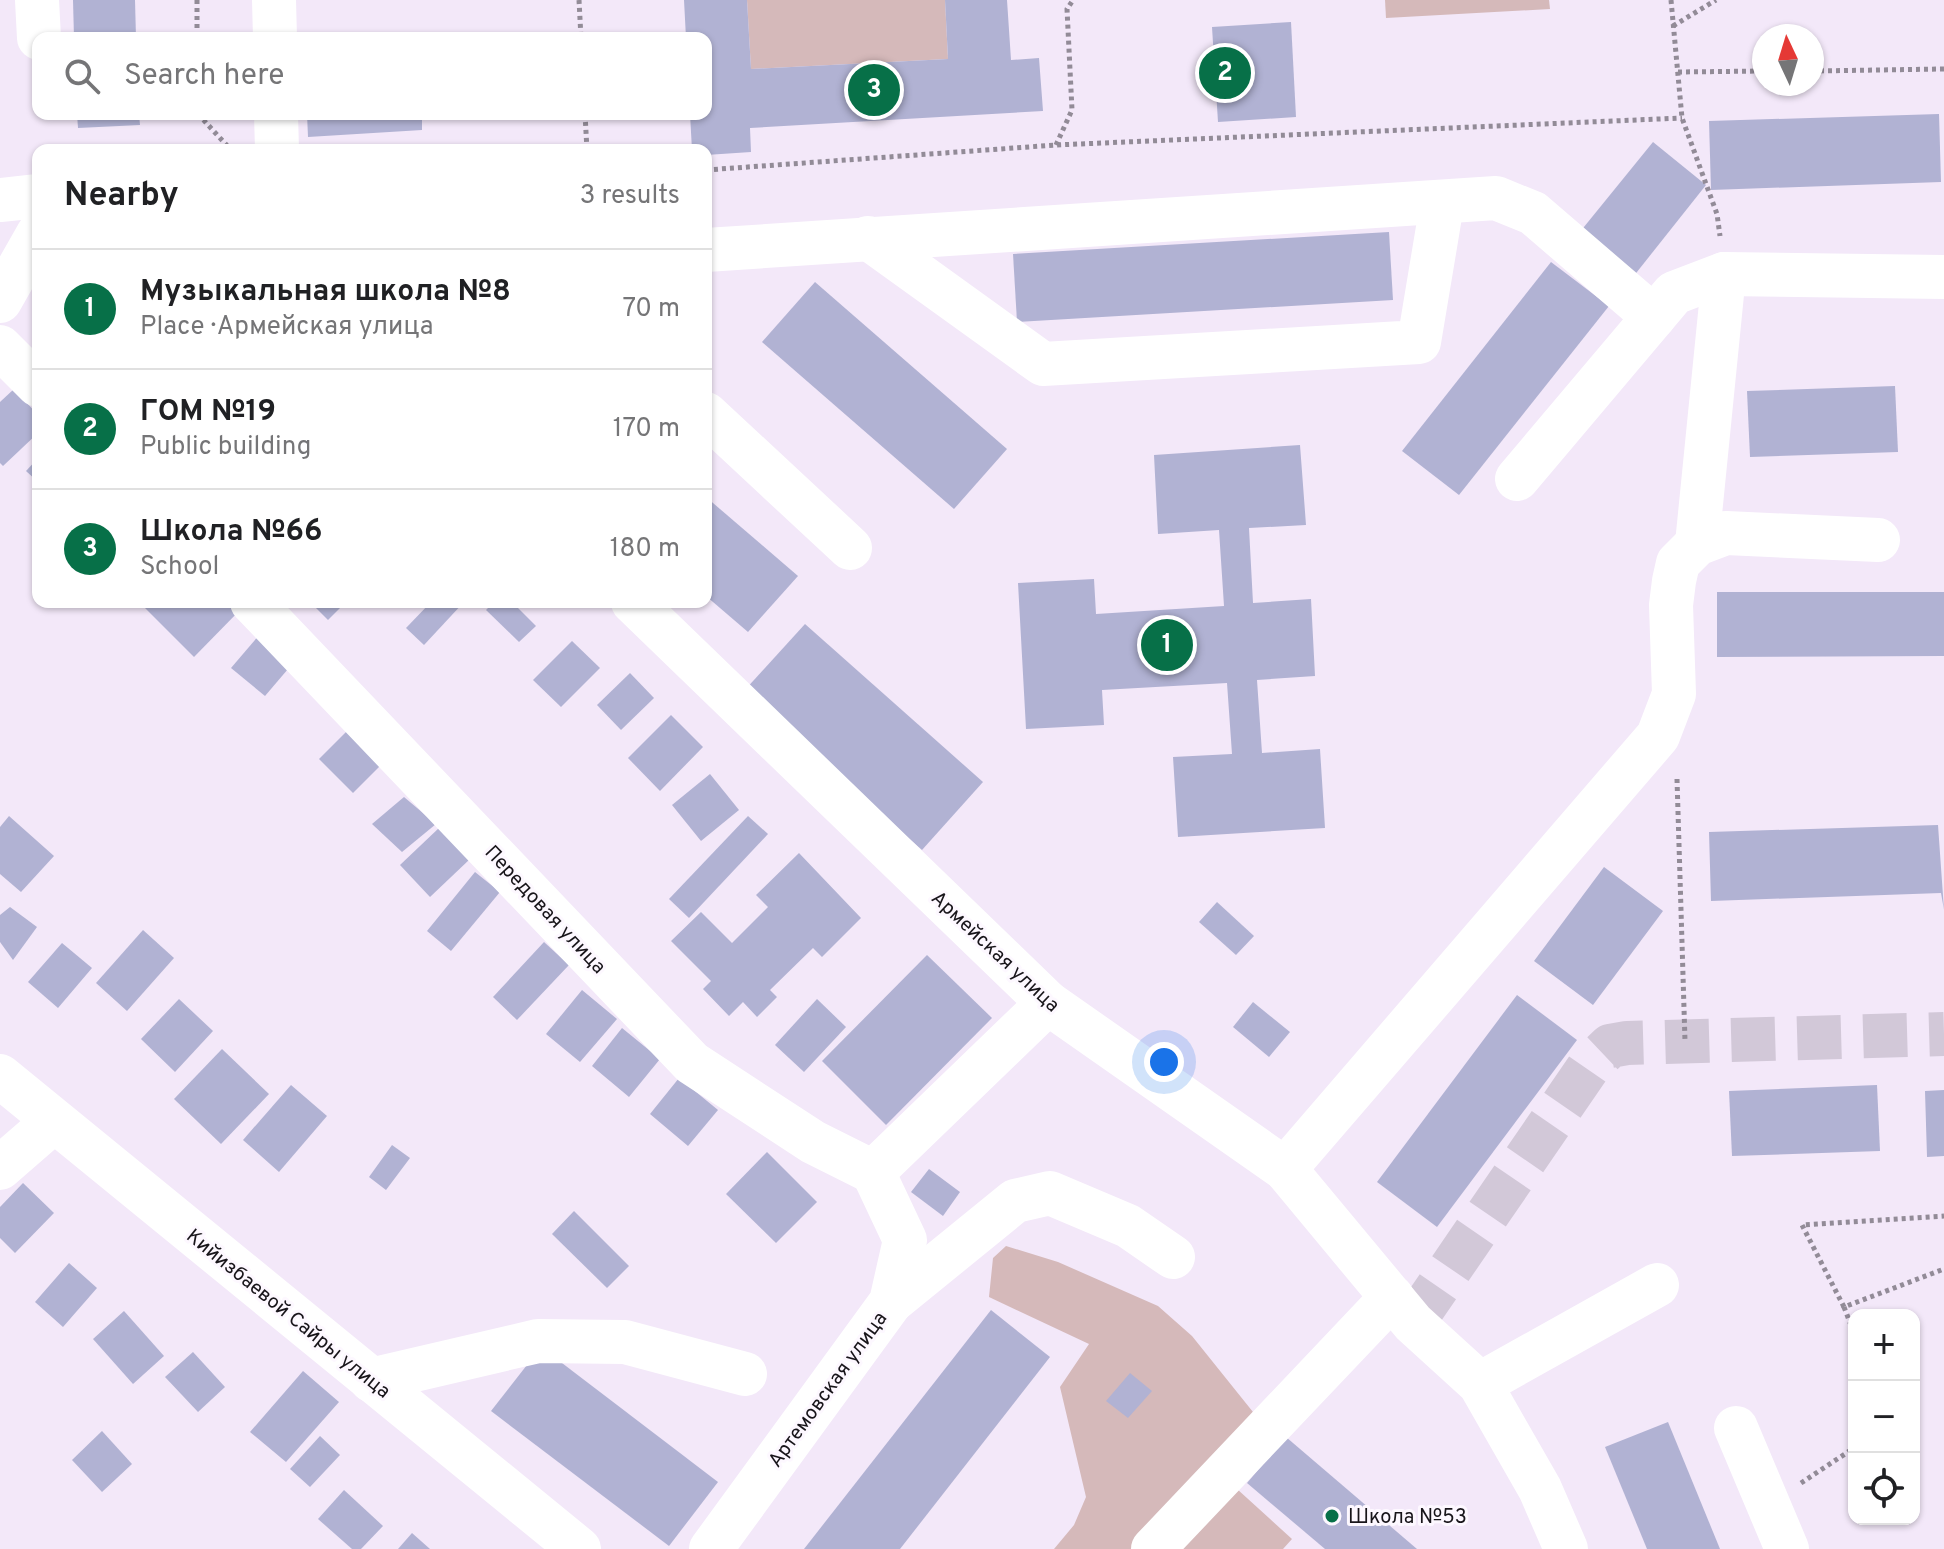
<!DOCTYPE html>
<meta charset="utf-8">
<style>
:root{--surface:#fff;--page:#f6f6f6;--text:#202124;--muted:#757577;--line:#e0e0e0;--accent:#077048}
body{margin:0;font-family:Overpass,sans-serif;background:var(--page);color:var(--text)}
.controls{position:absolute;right:24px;bottom:24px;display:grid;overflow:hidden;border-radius:16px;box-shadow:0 2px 6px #0004}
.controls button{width:72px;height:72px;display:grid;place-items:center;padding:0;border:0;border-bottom:2px solid var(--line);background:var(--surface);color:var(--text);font:40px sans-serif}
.compass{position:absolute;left:1752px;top:24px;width:72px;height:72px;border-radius:50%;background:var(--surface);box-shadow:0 2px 6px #0004;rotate:356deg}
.you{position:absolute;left:1164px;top:1062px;width:28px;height:28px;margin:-20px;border:6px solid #fff;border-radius:50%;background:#1a73e8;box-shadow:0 0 0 12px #1a73e833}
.badge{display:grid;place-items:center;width:52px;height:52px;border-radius:50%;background:var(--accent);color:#fff;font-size:26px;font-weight:700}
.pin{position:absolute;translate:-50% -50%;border:4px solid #fff;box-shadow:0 2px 8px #0006}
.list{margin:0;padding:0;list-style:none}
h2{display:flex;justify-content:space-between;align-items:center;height:104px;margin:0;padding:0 32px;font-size:34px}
h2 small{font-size:26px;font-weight:400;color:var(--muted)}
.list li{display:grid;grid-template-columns:52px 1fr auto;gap:24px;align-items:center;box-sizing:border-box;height:120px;padding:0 32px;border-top:2px solid var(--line)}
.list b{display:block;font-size:30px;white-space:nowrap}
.list p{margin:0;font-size:26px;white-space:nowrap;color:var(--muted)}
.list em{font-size:26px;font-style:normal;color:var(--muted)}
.icon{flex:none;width:44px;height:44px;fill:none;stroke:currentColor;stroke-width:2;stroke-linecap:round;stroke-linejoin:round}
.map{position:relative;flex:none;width:1944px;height:1549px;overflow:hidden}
.search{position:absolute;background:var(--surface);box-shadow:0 2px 6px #0004;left:32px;top:32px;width:680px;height:88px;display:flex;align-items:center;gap:20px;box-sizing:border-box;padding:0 28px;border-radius:16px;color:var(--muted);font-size:30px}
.panel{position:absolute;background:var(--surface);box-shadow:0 2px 6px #0004;left:32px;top:144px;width:680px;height:464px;border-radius:16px}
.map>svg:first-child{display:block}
.green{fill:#d5b9ba}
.building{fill:#b1b2d3}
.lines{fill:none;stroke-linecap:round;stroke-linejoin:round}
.minor-tunnel{stroke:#d2c8d8;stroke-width:44;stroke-dasharray:44 22;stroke-linecap:butt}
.path{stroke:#928b97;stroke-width:5;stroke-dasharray:4 4;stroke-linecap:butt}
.minor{stroke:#fff;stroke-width:44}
.poi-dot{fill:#077048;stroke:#fdf8ff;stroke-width:3}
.labels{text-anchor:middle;stroke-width:6;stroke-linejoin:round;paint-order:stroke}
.street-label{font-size:20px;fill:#18151a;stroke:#fdf8ff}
.poi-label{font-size:20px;fill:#18151a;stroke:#fdf8ff;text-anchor:start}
</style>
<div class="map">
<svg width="1944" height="1549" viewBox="0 0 1944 1549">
<rect width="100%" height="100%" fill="#f3e8f9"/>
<g class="green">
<polygon points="747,0 945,0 948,59 751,69"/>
<polygon points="1385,0 1549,0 1550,9 1386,18"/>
<polygon points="1006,1246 1058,1262 1158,1306 1192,1336 1253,1412 1215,1469 1292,1539 1283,1549 1054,1549 1074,1525 1086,1497 1060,1387 1089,1344 989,1297 993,1258"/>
</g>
<g class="building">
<polygon points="73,0 135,0 136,38 74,38"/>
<polygon points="684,0 747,0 751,69 948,59 945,0 1007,0 1011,60 1039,58 1043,111 750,128 751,152 706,155 706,150 692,150 690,114 706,114 706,38 686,38"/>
<polygon points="1291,22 1296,117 1218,122 1212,27"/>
<polygon points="77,114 139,114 140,125 78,128"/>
<polygon points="307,114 422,114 422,130 308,137"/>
<polygon points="1939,114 1941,182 1711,190 1709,121"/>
<polygon points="1653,142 1706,185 1629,282 1575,238"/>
<polygon points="1389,232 1393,300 1017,322 1013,254"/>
<polygon points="1551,262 1609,306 1459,495 1402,451"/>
<polygon points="815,282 1007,449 954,509 762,342"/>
<polygon points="1895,386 1898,452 1750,457 1747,391"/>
<polygon points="14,389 38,415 38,433 3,466 0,463 0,402"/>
<polygon points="1300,445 1306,525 1249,528 1253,603 1311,599 1315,676 1257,680 1262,753 1320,749 1325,828 1178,837 1173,757 1232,754 1227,683 1102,690 1104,725 1026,729 1018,583 1094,579 1096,614 1224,606 1219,530 1158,534 1154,455"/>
<polygon points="38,458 38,482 26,471"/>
<polygon points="706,497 798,576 748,632 706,596"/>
<polygon points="1717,592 1944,592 1944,656 1717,657"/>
<polygon points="151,602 234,602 241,609 194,657 145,608"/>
<polygon points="310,602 346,602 328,620"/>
<polygon points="431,602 464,602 424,645 406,628"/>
<polygon points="494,602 512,602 536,626 519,642 486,610"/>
<polygon points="805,624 983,782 922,850 743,692"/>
<polygon points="260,634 294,662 265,696 231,668"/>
<polygon points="572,641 600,668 561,707 533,680"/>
<polygon points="630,673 654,698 621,730 597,705"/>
<polygon points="671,715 703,747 660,791 628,758"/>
<polygon points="351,727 385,761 353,793 319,759"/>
<polygon points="710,774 739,810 701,841 672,805"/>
<polygon points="404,797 436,824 402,852 372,824"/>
<polygon points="9,816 54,856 21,892 0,874 0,827"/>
<polygon points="748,816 768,834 689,918 669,899"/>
<polygon points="1938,825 1944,910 1941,893 1711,901 1709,832"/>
<polygon points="440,827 470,859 430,897 400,865"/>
<polygon points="799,853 861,918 822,957 813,948 770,990 777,997 757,1017 743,1002 729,1016 703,989 711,981 671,941 701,912 732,943 768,907 756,895"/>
<polygon points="1604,867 1663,911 1593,1005 1534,961"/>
<polygon points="475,872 500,892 451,951 427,931"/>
<polygon points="1217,902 1254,936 1236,955 1199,922"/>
<polygon points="10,907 37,927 13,960 0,942 0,915"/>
<polygon points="143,930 174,958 127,1011 96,983"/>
<polygon points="544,942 569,965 517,1020 493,997"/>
<polygon points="62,943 92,968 58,1008 28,982"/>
<polygon points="927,955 992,1018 886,1125 822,1061"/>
<polygon points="582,990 617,1019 580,1062 546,1034"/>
<polygon points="1517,995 1577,1040 1437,1227 1377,1182"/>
<polygon points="179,999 213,1031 175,1072 141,1039"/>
<polygon points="817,999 846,1027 804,1072 775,1045"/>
<polygon points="1253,1002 1290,1032 1269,1057 1233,1027"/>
<polygon points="622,1028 660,1059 629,1097 592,1066"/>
<polygon points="222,1049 269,1094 221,1144 174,1099"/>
<polygon points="679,1078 718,1110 688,1146 650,1114"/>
<polygon points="291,1085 327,1116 279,1172 243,1140"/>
<polygon points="1877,1085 1880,1151 1732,1156 1729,1091"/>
<polygon points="1944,1090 1944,1156 1927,1157 1925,1091"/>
<polygon points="392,1145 410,1158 386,1190 369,1177"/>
<polygon points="767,1152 817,1202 776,1243 726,1194"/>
<polygon points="929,1169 960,1192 943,1216 911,1192"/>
<polygon points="23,1183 54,1213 15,1253 0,1238 0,1207"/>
<polygon points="574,1211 629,1266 607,1288 552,1234"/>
<polygon points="69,1263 97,1288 63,1327 35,1302"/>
<polygon points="991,1310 1050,1357 900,1549 804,1549"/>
<polygon points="124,1311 164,1356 133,1384 93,1339"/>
<polygon points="541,1347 718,1482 669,1546 491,1411"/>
<polygon points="193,1352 225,1387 198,1412 165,1377"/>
<polygon points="303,1371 339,1402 286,1462 250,1432"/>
<polygon points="1130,1373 1152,1391 1128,1418 1106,1401"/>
<polygon points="1668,1422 1720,1549 1647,1549 1605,1447"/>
<polygon points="102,1431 132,1464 102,1492 72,1460"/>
<polygon points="320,1436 340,1455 310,1487 290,1469"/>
<polygon points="1286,1437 1417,1549 1325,1549 1247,1483"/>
<polygon points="344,1490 383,1526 361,1549 352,1549 318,1519"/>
<polygon points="412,1533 430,1549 398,1549"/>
</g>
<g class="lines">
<polyline class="minor-tunnel" points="1413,1323 1590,1065 1610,1046 1627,1043 1944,1034"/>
<g class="path">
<polyline points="197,0 197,38"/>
<polyline points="579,0 581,38"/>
<polyline points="1671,0 1682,118 1717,214 1720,236"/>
<polyline points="1673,26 1716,0"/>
<polyline points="1812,71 1944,69"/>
<polyline points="1678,72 1764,71"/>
<polyline points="198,114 231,150"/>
<polyline points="585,114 587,150"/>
<polyline points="1056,145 1072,110 1067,9 1073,0"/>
<polyline points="706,170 1056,145 1682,118"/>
<polyline points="1677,779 1685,1041"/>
<polyline points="1844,1307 1802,1225 1944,1216"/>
<polyline points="1854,1333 1844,1307 1944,1269"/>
<polyline points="1801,1483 1854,1448"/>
</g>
<g class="minor">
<polyline points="37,0 39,38"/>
<polyline points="274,0 275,38"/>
<polyline points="276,114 277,150"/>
<polyline points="0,200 38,196"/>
<polyline points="868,238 1043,364 1419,342 1442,204"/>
<polyline points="706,250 1496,198 1533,213 1654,317"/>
<polyline points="0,301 38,234"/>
<polyline points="0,347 38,385"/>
<polyline points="706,414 850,548"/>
<polyline points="1517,479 1674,293 1724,274 1944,277"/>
<polyline points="1697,544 1724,274"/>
<polyline points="252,602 692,1063 813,1142 873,1172"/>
<polyline points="633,602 1048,1003 1285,1169 1413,1323 1480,1384 1540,1489 1566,1549"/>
<polyline points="0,1076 579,1549"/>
<polyline points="0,1168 54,1121"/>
<polyline points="1285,1169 1658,736 1674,694 1671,605 1674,581 1678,563 1697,544 1726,533 1878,540"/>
<polyline points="873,1172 1048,1003"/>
<polyline points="891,1302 1015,1201 1050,1193 1128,1226 1173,1257"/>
<polyline points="371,1380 538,1341 625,1342 745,1374"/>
<polyline points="1480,1384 1657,1285"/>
<polyline points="1736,1428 1787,1549"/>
<polyline points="711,1549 891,1302 905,1240 873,1172"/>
<polyline points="1153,1549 1392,1297"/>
</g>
</g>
<circle class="poi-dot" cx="1332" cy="1516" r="8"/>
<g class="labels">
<g class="street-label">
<text transform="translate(546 909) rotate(47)" y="7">Передовая улица</text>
<text transform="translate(996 951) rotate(43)" y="7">Армейская улица</text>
<text transform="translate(289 1313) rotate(39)" y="7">Кийизбаевой Сайры улица</text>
<text transform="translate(827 1389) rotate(-54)" y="7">Артемовская улица</text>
</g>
<g class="poi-label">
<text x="1348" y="1523">Школа №53</text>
</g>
</g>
</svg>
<div class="controls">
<button>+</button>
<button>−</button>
<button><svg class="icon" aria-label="locate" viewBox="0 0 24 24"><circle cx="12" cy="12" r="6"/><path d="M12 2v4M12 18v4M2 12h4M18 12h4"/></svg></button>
</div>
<svg class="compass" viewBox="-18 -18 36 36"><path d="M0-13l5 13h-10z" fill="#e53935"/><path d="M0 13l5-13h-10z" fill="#757577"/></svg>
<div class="you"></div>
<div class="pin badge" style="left:1167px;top:645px">1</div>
<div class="pin badge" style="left:1225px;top:73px">2</div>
<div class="pin badge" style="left:874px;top:90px">3</div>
<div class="search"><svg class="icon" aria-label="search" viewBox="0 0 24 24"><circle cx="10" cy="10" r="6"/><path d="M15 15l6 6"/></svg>Search here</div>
<section class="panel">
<h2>Nearby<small>3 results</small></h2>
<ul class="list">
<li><span class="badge">1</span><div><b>Музыкальная школа №8</b><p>Place · Армейская улица</p></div><em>70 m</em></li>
<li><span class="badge">2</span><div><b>ГОМ №19</b><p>Public building</p></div><em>170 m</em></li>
<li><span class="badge">3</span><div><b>Школа №66</b><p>School</p></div><em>180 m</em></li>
</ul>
</section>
</div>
